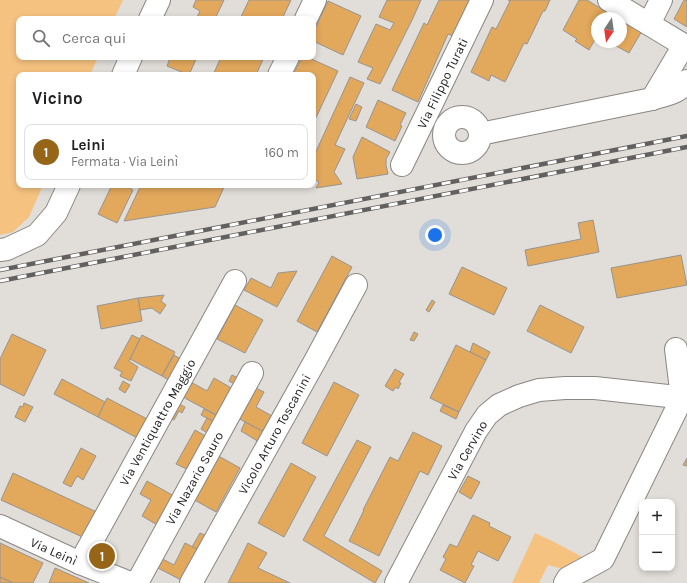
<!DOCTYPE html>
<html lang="it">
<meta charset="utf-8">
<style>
:root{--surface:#fff;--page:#f2f2f2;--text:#222;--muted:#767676;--line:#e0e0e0;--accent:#976517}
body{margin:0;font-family:Karla,sans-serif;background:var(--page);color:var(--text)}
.controls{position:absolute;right:12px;bottom:12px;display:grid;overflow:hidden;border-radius:8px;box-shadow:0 2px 6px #0003}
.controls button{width:36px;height:36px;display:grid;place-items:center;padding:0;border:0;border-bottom:1px solid var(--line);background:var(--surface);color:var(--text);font:20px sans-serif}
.compass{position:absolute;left:591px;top:12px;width:36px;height:36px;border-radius:50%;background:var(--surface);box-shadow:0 2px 6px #0003;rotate:193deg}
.you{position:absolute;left:435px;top:235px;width:14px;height:14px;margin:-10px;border:3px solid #fff;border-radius:50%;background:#1a73e8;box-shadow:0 0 0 6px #1a73e833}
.badge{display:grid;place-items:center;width:26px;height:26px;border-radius:50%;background:var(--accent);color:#fff;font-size:13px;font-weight:700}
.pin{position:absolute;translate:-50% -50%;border:2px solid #fff;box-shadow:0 1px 4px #0006}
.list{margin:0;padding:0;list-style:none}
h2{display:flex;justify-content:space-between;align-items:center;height:52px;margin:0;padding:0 16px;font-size:17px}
h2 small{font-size:13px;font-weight:400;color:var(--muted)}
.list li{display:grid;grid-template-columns:26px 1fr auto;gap:12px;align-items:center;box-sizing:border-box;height:56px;margin:0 8px 8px;padding:0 8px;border:1px solid var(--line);border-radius:8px}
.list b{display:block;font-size:15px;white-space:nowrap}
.list p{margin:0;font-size:13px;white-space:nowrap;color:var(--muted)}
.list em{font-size:13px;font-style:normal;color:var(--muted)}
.icon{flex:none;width:22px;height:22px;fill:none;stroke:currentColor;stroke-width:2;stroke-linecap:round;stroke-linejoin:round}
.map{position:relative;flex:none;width:687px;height:583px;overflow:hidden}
.search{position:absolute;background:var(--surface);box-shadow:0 2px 6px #0003;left:16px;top:16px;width:300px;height:44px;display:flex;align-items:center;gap:10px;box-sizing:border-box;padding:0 14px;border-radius:8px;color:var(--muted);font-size:15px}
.panel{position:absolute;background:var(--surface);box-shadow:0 2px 6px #0003;left:16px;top:72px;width:300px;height:116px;border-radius:8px}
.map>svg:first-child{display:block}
.green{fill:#f6c280}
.building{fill:#e2a85c;stroke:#979490}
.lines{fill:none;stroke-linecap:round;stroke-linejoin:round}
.minor-casing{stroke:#8a8783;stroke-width:24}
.minor{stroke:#fff;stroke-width:22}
.rail-casing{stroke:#63615f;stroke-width:4.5}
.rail{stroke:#fff;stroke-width:3;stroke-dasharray:9;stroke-linecap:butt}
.labels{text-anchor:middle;stroke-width:4;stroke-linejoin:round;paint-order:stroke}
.street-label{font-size:13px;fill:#201f1e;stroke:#fff}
</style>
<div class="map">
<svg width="687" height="583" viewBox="0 0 687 583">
<rect width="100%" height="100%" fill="#e1ded9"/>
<g class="green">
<polygon points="0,0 123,0 114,19 19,19 19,57 98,57 90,75 19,75 19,185 43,185 29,217 13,232 0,235"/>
<polygon points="535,533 554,542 590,561 563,569 548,565 539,583 512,583"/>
</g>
<g class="building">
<polygon points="196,0 224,0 215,19 196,19 200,11 193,7"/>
<polygon points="249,0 291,0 282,19 240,19"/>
<polygon points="387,0 421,0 413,18 380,84 367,79 373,68 358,62 376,24 390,30 394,23 379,17"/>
<polygon points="439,0 476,0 458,38 448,34 418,102 392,90 424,23 427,25"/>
<polygon points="508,0 550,0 545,11 543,11 527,44 524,43 505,82 491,75 489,81 471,72 492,27 496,29 510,1"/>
<polygon points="579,0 587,0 610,14 608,18 597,18 597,36 589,50 575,41 577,39 563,30"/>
<polygon points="684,0 687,0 687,27 674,19"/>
<polygon points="328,1 361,16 343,55 313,41 313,33"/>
<polygon points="621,19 642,31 629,53 609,42 621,42"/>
<polygon points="167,57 197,57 189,75 167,66 170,58"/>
<polygon points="221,57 264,57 256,75 213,75"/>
<polygon points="302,57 307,57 338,71 313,124 313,75 293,75"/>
<polygon points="350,77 364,83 335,145 345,149 334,172 342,184 316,188 319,182 313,179 313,158"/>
<polygon points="378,100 406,113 400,125 402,126 395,141 366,127"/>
<polygon points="356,104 362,107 356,121 349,119"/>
<polygon points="362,137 390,152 386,159 386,165 388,174 357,179 353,157"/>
<polygon points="112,185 124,185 133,190 117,223 98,214"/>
<polygon points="141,185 225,185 215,207 124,221"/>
<polygon points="593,220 599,252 528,266 525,250 581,239 578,223"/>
<polygon points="681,255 687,285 617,298 611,268"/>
<polygon points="332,256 352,267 317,332 297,321"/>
<polygon points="462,267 507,288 494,315 449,294"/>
<polygon points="297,271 277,307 244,290 251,278 271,288 278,273"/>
<polygon points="164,295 161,301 166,305 160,314 152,308 140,310 138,298"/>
<polygon points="138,298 142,321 101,329 97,306"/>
<polygon points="432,300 435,302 429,312 426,310"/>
<polygon points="235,305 263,320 245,353 217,339"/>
<polygon points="540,305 584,327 571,353 527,331"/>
<polygon points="414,332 418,334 414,341 410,340"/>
<polygon points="12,334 46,350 24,396 0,384 0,359"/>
<polygon points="132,335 140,339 129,361 138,367 131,381 120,376 122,372 114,368"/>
<polygon points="142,335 175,352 162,376 130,359"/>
<polygon points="473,343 490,352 486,360 470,352"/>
<polygon points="456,345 486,360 459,412 430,398"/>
<polygon points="174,355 184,361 172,382 162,376"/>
<polygon points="395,369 404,374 399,382 401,383 398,389 396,387 393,391 385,386"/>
<polygon points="232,375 244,381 240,387 229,381"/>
<polygon points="214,378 235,390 220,417 181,396 189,381 207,391"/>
<polygon points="62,379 105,402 98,417 54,394"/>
<polygon points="123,381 130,385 125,393 119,389"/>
<polygon points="334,382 359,395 327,456 302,443"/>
<polygon points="250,385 264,392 256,407 272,416 264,432 234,416"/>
<polygon points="107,398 151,421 141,440 98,417"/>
<polygon points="24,403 33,407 25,422 15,417 20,406 23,407"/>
<polygon points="177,403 185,407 182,413 179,411 174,420 170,418"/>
<polygon points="443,405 459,412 456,419 440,411"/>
<polygon points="204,409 220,417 216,423 201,415"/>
<polygon points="207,418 219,424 212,436 201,429"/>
<polygon points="245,422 264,432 259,442 241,431"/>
<polygon points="195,430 211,439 193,472 176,464"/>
<polygon points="413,432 442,446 428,475 420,471 379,556 349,541 364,510 363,510 390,457 398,461"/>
<polygon points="357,440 371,447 324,536 382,571 375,583 303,540"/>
<polygon points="81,448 96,456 83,480 77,476 71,487 63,483"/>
<polygon points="215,454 240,468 216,512 191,498"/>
<polygon points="687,458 687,466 683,465"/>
<polygon points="291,463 316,477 284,537 258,523"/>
<polygon points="13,473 101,514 89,540 1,500"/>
<polygon points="468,476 480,482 471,499 459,492"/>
<polygon points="147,481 176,497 159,526 142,516 151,500 140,494"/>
<polygon points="473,515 490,523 489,526 511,537 498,561 478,551 471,565 474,566 465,583 440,570 446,559 443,557 450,544 457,547"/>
<polygon points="200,533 207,536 199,550 192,547"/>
<polygon points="0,543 43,563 33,583 13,583 0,577"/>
<polygon points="185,543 199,550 183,581 156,567 159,557 174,565"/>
<polygon points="248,543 267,553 258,568 290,583 228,583"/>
<polygon points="55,568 89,583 49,583"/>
<polygon points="0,577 13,583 0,583"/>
</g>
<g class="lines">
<g class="minor-casing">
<g id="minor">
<polyline points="609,0 687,47"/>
<polyline points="150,19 159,0"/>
<polyline points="306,19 315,0"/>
<polyline points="649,24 661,0"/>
<polyline points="123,75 131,57"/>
<polyline points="279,75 288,57"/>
<polyline points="652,99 684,45"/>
<circle cx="462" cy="135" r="18"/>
<path d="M480,134L652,99C664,95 680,93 687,81"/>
<polyline points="402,165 482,0"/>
<polyline points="0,250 7,249 37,235 56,213 69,185"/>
<polyline points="0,526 80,563 130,583"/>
<polyline points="80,563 235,281"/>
<polyline points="137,583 252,373"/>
<polyline points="191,583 315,361 356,285"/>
<polyline points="396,583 476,431 487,415 499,405 519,396 539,390 565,388 595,388 687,398"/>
<polyline points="565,583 568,578 603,559 682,398 676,349"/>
</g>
</g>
<use href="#minor" class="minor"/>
<g class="rail-casing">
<g id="rail">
<polyline points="0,270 687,136"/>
<polyline points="0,281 687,147"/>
</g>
</g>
<use href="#rail" class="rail"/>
</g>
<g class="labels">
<g class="street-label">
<text transform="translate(442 83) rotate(-64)" y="5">Via Filippo Turati</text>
<text transform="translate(157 422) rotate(-61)" y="5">Via Ventiquattro Maggio</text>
<text transform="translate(274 434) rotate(-61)" y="5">Vicolo Arturo Toscanini</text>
<text transform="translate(467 450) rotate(-60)" y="5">Via Cervino</text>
<text transform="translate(194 478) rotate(-61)" y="5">Via Nazario Sauro</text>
<text transform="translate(54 551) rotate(24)" y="5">Via Leinì</text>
</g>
</g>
</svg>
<div class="controls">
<button>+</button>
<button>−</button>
</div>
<svg class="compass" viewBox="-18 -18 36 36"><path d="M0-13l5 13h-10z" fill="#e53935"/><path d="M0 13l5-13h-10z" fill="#767676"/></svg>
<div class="you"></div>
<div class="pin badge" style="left:102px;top:556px">1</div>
<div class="search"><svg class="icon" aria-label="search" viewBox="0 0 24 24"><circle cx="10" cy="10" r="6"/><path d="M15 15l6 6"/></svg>Cerca qui</div>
<section class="panel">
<h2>Vicino<small></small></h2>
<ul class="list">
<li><span class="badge">1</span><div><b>Leini</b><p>Fermata · Via Leinì</p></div><em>160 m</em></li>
</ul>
</section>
</div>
